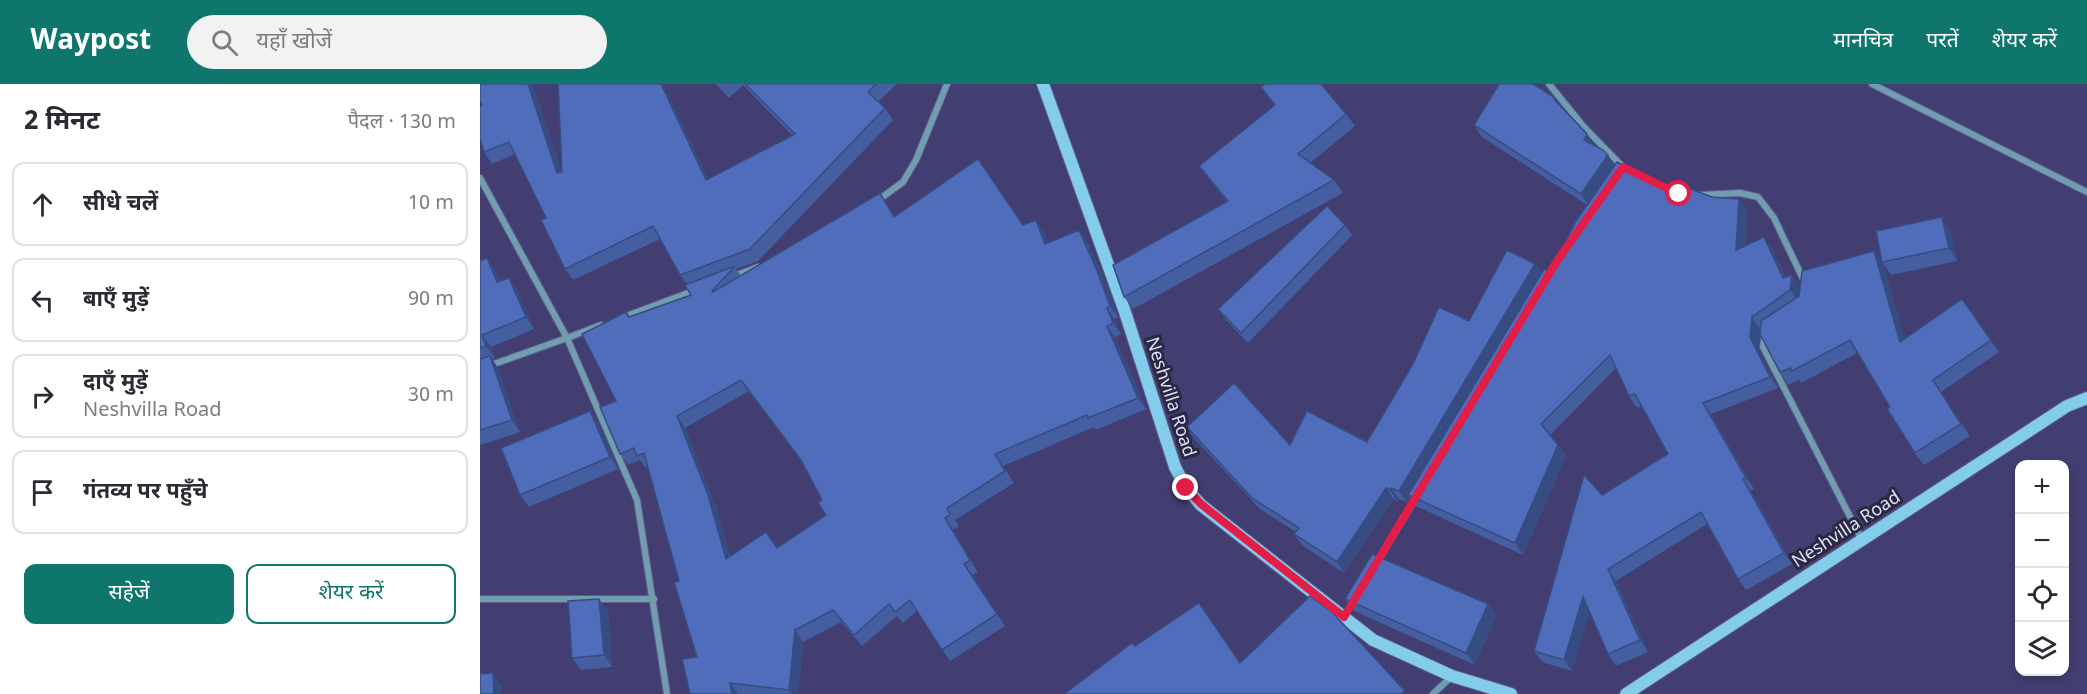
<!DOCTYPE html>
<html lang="hi">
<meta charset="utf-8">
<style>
:root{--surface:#fff;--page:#f2f2f3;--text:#2b2b33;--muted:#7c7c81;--line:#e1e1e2;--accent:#0f766e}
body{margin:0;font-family:Georgia,"Noto Sans Devanagari",serif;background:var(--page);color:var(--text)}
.controls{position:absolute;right:18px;bottom:18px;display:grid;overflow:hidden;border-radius:12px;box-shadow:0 3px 9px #0003}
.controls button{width:54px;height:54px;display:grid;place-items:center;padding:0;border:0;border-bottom:2px solid var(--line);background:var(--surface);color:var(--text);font:30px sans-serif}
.stop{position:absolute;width:18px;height:18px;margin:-14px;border:4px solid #e11d48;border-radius:50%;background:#fff}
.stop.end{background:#e11d48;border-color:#fff;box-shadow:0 2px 6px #0008}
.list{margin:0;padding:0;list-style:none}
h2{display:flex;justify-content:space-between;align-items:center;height:78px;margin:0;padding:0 24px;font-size:26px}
h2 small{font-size:20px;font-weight:400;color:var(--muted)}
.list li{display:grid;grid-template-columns:39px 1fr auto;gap:18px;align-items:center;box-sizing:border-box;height:84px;margin:0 12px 12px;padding:0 12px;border:2px solid var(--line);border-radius:12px}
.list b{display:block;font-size:22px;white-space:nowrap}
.list p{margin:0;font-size:20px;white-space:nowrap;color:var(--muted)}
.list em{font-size:20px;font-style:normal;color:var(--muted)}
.actions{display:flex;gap:12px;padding:18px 24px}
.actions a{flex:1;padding:14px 0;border:2px solid var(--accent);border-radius:12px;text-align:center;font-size:21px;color:var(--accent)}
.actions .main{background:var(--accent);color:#fff}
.icon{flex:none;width:33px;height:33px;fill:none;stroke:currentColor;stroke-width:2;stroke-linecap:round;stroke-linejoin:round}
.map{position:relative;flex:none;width:1607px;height:610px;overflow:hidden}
header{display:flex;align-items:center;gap:36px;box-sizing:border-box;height:84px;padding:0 30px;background:var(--accent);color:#fff}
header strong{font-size:28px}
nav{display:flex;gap:33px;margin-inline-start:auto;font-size:21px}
.search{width:420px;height:54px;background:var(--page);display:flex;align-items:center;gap:15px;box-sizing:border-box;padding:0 21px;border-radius:33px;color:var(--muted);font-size:22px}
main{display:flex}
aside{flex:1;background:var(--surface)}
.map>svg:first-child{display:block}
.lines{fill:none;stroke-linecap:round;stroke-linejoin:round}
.street-casing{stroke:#5f5b8a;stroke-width:8}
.secondary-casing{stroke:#5f5b8a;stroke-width:14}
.street{stroke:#709db0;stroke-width:6}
.secondary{stroke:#83cceb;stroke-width:12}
.wall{fill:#445ea0;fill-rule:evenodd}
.shaded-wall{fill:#374c82}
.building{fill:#4f6dba;stroke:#374c82;stroke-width:1.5;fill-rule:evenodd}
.route{stroke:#e11d48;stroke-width:8}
.labels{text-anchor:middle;stroke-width:6;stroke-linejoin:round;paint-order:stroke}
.street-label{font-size:18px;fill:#dfdffe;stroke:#2b2941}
</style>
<header>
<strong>Waypost</strong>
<div class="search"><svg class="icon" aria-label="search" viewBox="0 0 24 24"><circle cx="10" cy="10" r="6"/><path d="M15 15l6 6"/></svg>यहाँ खोजें</div>
<nav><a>मानचित्र</a><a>परतें</a><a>शेयर करें</a></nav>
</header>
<main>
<aside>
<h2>2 मिनट<small>पैदल · 130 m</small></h2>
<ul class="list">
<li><svg class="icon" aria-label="ahead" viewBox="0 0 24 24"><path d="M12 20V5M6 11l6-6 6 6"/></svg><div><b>सीधे चलें</b></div><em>10 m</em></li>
<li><svg class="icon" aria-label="left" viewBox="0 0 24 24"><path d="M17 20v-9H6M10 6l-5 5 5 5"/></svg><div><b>बाएँ मुड़ें</b></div><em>90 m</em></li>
<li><svg class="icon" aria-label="right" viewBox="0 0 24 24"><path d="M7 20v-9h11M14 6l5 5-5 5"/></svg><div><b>दाएँ मुड़ें</b><p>Neshvilla Road</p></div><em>30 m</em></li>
<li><svg class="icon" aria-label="arrive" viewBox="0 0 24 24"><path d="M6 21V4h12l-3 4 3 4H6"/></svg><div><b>गंतव्य पर पहुँचे</b></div></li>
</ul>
<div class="actions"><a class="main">सहेजें</a><a>शेयर करें</a></div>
</aside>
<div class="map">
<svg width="1607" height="610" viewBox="0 0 1607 610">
<rect width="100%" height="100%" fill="#433e71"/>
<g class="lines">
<g class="street-casing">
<g id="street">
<polyline points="1069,0 1103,42 1143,83"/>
<polyline points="1392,0 1607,108"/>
<polyline points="0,94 87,254 121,241"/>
<polyline points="1220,111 1260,109 1278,113 1294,134 1324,197"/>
<polyline points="397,117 423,98 436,76 467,0"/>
<polyline points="254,192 278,183"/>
<polyline points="141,234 216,206"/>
<polyline points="1285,250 1283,263 1382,456"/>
<polyline points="0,285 87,254 157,416 187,610"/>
<polyline points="897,478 937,412"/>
<polyline points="0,515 174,515"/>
<polyline points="953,610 971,593"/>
</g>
</g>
<g class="secondary-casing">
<g id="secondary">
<polyline points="563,0 645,228 695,383 706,404 721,421 893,556 972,592 1031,610"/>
<polyline points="1146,610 1587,322 1607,314"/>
</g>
</g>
<use href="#street" class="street"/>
<use href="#secondary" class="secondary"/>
</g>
<g class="wall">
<path d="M183,0L228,95L312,51L263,1L249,14L236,0H417L398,18L405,24L413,36L278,177L256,185L261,192L408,121L415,133L543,141L564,148L568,159L599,146L607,158L627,201L638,233L635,235L641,250L635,253L666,325L616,346L614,343L523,382L534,399L475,436L479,442L473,446L498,488L492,491L525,542L470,577L437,527L423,539L417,532L382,562L361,538L323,558L318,610H210L217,573L199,497L168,382L165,383L160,376L148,381L140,370L136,317L150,233L211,211L207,200L200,191L180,155L93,196L85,185L66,134L35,70L12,80L4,68L2,21L81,88ZM269,307L323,379L342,416L346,431L297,464L250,473L236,423L205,344Z"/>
<polygon points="781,3 866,30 875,42 830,79 854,96 863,109 653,225 644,213 747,118 719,82 794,22"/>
<polygon points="1082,24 1116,63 1135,81 1189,103 1267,127 1265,162 1284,153 1292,165 1305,193 1320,202 1394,167 1403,179 1424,255 1482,215 1519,268 1461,308 1490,352 1444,381 1435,369 1410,323 1377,269 1321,299 1319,296 1308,301 1300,288 1281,244 1280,245 1278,265 1298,304 1231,330 1274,405 1271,407 1312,480 1266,506 1258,495 1227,440 1136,497 1168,568 1136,582 1128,570 1109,528 1092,587 1062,578 1054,567 1122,411 1188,370 1162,322 1157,324 1149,312 1136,284 1070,351 1086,372 1043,471 936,422 930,413 927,418 919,415 917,417 914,415 864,489 822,461 814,450 816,448 780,425 714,354 707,343 810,361 887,358 989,237 1055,180 1061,189 1070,188 1107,121 1002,53 994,41"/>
<polygon points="865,141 872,151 768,259 745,235 738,225"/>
<polygon points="1470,145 1477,177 1411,191 1402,178"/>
<polygon points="0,177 16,186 20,197 29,194 37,206 54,245 11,263 15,274 12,275 18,284 40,348 0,361"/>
<polygon points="118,339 138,385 49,423 40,411"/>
<polygon points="865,515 1008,520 1016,532 995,581 874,527"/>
<polygon points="128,527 132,583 101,586 92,574"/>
</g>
<g class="shaded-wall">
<polygon points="48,0 53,0 86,100 77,89"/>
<polygon points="181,0 183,0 235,108 226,96"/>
<polygon points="1107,50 1116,63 1104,56"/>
<polygon points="1128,71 1136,84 1109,122 1101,110"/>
<polygon points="400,109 408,121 422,145 414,133"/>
<polygon points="1259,115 1267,127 1264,178 1256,166"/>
<polygon points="1462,133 1470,145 1477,177 1469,164"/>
<polygon points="556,136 564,148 574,172 565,160"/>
<polygon points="599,146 607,158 627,201 638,233 630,222"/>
<polygon points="1284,153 1292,165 1310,205 1312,191 1320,202 1318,218 1303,194"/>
<polygon points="1394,167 1403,179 1429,270 1420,258"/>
<polygon points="7,174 16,186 26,210 17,198"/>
<polygon points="1055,180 1062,191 928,411 930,413 927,418 919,407"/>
<polygon points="29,194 37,206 54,245 46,233"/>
<polygon points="627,224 635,235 641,250 633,239"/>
<polygon points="1272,233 1280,245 1278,265 1298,304 1290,293 1270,253"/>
<polygon points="627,242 635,253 666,325 658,314"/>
<polygon points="2,251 11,263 15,274 6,262"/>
<polygon points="10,272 18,284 40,348 32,336"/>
<polygon points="1223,319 1231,330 1274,405 1266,394"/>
<polygon points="110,327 118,339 138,385 130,373"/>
<polygon points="197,332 205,344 236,423 254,487 246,475"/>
<polygon points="1078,361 1086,372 1043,471 1035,459"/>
<polygon points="1263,395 1271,407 1312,480 1304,469"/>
<polygon points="906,404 914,415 864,489 857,478"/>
<polygon points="911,404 919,415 917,417 910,406"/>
<polygon points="465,434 473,446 498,488 490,476"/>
<polygon points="1128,485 1136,497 1168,568 1160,556"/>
<polygon points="1103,513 1111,524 1092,587 1084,576"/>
<polygon points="119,515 128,527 132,583 124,571"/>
<polygon points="1008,520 1016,532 995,581 986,569"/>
<polygon points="315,546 323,558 318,610 312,610 309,606"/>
<polygon points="13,589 21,602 22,610 14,610"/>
<polygon points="250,599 258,610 252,610"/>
</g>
<g class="building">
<polygon points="0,0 48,0 77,89 82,88 78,0 181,0 226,96 315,50 265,0 396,0 388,8 405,24 270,165 200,191 173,142 85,185 61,136 66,134 29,58 4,68 0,55 0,22 2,21 0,17"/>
<polygon points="785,0 841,0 866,30 818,70 854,96 644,213 633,181 748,117 719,82 795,21 781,3"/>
<polygon points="1019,0 1053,0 1074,13 1075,16 1107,50 1104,56 1123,66 1128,71 1101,110 994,41"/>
<path d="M498,75L543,141L556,136L565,160L599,146L618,189L630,222L627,224L633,239L627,242L658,314L608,334L607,331L515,370L525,387L467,424L470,431L465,434L490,476L484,480L517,530L462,566L430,516L415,528L409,520L374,551L353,526L315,546L309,606L250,599L252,610H210L202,575L217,573L194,498L199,497L164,369L157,372L154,364L140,370L120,323L136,317L102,250L146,228L149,233L211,211L205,201L255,182L232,207L233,208L400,109L414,133ZM261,296L321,376L342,416L338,419L346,431L297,464L286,448L246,475L228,411L197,332Z"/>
<polygon points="1137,78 1189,103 1208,104 1232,113 1259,115 1256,166 1284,153 1303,194 1312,191 1310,206 1272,233 1270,253 1290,293 1223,319 1266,394 1263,395 1304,469 1258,495 1221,428 1128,485 1160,556 1128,570 1103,513 1084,576 1054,567 1104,391 1122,411 1188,370 1155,310 1149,312 1130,271 1061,340 1078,361 1035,459 928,411 1064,185 1070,188 1096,137"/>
<polygon points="847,122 865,141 761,249 738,225"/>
<polygon points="1462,133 1469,164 1402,178 1396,147"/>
<polygon points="1027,166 1055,180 919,407 911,404 910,406 906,404 857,478 814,450 819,444 772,414 707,343 754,299 810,361 827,327 887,358 933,280 959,223 989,237"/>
<polygon points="1394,167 1420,258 1482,215 1511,256 1453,296 1481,340 1435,369 1407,325 1410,323 1370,256 1312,287 1311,284 1300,288 1280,250 1281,237 1319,212 1322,187"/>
<polygon points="7,174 17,198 29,194 46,233 2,251 6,262 0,264 0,177"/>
<polygon points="10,272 32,336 0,346 0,275"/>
<polygon points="110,327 130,373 40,411 21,364"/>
<polygon points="892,470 1008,520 986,569 865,515"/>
<polygon points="830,512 853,529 925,607 921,610 584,610 652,559 655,562 719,519 760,579"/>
<polygon points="119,515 124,571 92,574 88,517"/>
<polygon points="13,589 14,610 0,610 0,590"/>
</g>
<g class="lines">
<polyline class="route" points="706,404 721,420 864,533 1077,177 1143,83 1199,110"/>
</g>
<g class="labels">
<g class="street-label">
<text transform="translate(691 313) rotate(72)" y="6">Neshvilla Road</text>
<text transform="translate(1366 445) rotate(-33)" y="6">Neshvilla Road</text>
</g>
</g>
</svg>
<div class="controls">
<button>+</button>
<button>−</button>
<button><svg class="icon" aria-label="locate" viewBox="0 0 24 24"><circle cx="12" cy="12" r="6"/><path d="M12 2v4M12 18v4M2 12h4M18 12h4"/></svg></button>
<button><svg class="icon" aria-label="layers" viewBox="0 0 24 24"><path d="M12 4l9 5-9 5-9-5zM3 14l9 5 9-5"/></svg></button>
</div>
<div class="stop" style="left:1199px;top:110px"></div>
<div class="stop end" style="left:706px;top:404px"></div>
</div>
</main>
